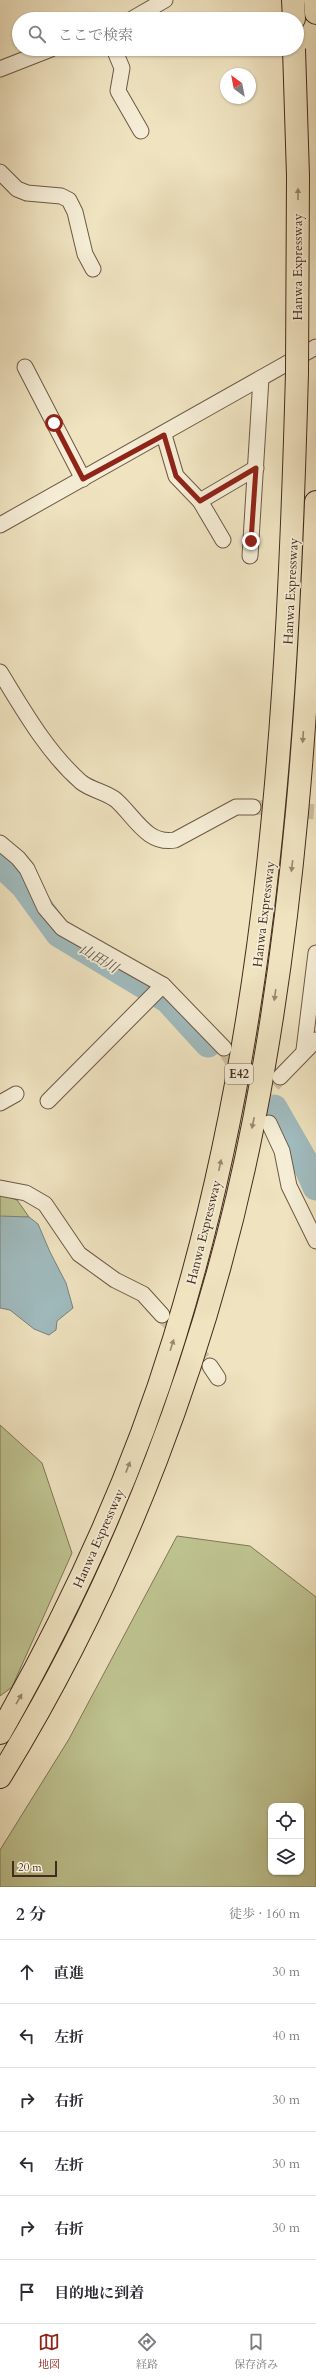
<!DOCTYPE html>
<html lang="ja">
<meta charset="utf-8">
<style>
:root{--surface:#fff;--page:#f7f7f7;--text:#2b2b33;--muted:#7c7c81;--line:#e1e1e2;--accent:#8f2418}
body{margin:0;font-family:Cardo,"Noto Serif JP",serif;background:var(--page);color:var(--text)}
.controls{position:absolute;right:12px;bottom:12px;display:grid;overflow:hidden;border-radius:8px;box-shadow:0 1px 3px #0004}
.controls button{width:36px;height:36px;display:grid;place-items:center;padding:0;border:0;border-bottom:1px solid var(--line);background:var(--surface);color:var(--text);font:20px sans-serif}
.compass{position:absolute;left:220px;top:68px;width:36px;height:36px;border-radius:50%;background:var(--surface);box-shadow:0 1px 3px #0004;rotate:328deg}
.scale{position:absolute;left:12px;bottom:10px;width:45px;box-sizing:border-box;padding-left:4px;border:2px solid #432b1e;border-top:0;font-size:11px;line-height:14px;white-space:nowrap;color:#432b1e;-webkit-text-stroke:3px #f5edd6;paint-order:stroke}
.stop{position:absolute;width:12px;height:12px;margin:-9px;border:3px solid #8f2418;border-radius:50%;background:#fff}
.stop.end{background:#8f2418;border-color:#fff;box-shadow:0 1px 4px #0008}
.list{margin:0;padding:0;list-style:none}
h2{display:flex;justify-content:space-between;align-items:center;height:52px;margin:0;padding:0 16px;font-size:17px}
h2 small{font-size:13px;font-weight:400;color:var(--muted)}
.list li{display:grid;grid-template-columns:26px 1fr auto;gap:12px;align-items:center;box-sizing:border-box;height:64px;padding:0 16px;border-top:1px solid var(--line)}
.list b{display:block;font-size:15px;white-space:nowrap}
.list em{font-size:13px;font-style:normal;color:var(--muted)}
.icon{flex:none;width:22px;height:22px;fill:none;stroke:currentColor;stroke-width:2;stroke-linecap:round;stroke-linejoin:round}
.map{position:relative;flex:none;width:316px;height:1887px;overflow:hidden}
.search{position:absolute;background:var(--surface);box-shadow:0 1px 3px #0004;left:12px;right:12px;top:12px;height:44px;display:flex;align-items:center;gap:10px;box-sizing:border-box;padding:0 14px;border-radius:22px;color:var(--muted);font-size:15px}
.sheet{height:436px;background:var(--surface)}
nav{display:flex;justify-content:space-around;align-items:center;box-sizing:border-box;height:56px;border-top:1px solid var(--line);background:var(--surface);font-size:11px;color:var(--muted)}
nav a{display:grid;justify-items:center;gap:2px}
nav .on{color:var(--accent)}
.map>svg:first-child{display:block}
.green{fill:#bec390;stroke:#807757;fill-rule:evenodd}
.water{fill:#a0bbbe;stroke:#7b817e}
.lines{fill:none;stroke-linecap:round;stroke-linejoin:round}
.river{stroke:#a0bbbe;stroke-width:27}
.minor-tunnel{stroke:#cdbea0;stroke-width:15;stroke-dasharray:15 8;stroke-linecap:butt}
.minor-casing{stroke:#6e5946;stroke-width:17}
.highway-casing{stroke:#432b1e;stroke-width:24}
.minor{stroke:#f5edd6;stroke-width:15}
.highway{stroke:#efe3c0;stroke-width:22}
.highway-bridge-casing{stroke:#432b1e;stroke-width:24;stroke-linecap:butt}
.highway-bridge{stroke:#efe3c0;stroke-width:22}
.oneway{fill:#99876f}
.route{stroke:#8f2418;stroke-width:5}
.labels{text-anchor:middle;stroke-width:3.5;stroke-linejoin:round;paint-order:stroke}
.shield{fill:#f5edd6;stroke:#786555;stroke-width:1}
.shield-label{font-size:12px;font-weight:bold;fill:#432b1e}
.street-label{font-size:13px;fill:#432b1e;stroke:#f5edd6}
.water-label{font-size:14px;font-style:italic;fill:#5a4f46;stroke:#f5edd6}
</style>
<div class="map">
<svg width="316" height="1887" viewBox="0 0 316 1887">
<rect width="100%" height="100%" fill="#efe3c0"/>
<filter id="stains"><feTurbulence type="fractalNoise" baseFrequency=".005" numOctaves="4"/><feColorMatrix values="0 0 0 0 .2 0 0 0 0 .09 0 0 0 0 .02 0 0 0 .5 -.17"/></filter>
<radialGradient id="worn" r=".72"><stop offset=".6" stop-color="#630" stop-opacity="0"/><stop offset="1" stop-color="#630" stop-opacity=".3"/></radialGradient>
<g class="green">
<polygon points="0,1194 17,1200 29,1217 0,1218"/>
<polygon points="0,1425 42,1463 72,1553 12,1687 0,1696"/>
<path d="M177,1536L250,1546L316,1597V1887H0V1850L69,1739ZM271,1806H301V1872H271Z"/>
</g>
<polygon class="water" points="0,1216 29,1217 38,1224 50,1252 66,1283 73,1308 57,1321 56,1330 49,1335 34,1329 10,1310 0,1308"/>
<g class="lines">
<g class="river">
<polyline points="0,863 24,886 59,934 168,1000 208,1044"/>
<polyline points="274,1108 305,1162 316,1187"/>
</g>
<g class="minor-tunnel">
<polyline points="253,807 316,812"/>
<polyline points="224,1048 259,1105"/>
<polyline points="258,1102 280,1077"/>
<polyline points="162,1315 210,1366"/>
</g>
<g class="minor-casing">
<g id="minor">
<polyline points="132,19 165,0"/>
<polyline points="114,49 122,68 118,91 141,131"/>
<polyline points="0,69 51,49"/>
<polyline points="0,172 17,189 27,193 61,196 69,200 75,212 85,254 93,269"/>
<polyline points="25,367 83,479"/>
<polyline points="164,435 176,476 200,501 223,540"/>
<polyline points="200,501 256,468"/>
<polyline points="0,525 316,347"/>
<polyline points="250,556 261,378"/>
<path d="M0,672C24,711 47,752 81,782C91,790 106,792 116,800C135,817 147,845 175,840L236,807H253"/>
<polyline points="0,843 18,858 27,869 45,908 62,928 163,985 224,1048"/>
<polyline points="304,1050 316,953"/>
<polyline points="280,1077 316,1040"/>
<polyline points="48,1101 163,985"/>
<polyline points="0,1103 16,1094"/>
<polyline points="269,1123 282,1151 289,1186 316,1241"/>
<polyline points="0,1188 26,1193 45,1204 79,1254 115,1280 143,1294 162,1315"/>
<polyline points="210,1366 218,1378"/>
</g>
</g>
<g class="highway-casing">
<g id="highway">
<polyline points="293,0 294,19"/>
<polyline points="315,0 316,13"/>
<path d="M0,1733C71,1608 132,1476 174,1339C271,1025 288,699 297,373"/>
<path d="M0,1777C123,1577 209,1350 254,1120C294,916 308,709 316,502"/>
</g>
</g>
<use href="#minor" class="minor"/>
<use href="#highway" class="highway"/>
<g class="highway-bridge-casing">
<polyline id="highway-bridge" points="294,49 298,176 297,373"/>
</g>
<use href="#highway-bridge" class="highway-bridge"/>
</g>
<defs><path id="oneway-solid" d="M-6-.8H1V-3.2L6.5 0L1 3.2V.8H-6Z"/></defs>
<g class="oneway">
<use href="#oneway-solid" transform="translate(298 194) rotate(-90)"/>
<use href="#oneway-solid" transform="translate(303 737) rotate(94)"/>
<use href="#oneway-solid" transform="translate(292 866) rotate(97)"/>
<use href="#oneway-solid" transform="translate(275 995) rotate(98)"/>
<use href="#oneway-solid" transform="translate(253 1123) rotate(102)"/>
<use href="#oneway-solid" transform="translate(220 1165) rotate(-78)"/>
<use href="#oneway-solid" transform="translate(172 1345) rotate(-72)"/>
<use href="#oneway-solid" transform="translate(128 1467) rotate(-69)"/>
<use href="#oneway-solid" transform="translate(19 1699) rotate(-60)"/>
</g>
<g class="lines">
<polyline class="route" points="54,423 83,479 164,435 176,476 200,501 256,468 251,541"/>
</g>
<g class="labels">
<rect class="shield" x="225" y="1064" width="28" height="20" rx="3"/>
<g class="shield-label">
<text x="239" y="1078">E42</text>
</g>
<g class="street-label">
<text transform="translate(297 267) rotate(-90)" y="5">Hanwa Expressway</text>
<text transform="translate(290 591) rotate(-87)" y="5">Hanwa Expressway</text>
<text transform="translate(263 914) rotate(-83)" y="5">Hanwa Expressway</text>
<text transform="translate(203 1232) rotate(-76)" y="5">Hanwa Expressway</text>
<text transform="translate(98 1538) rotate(-66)" y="5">Hanwa Expressway</text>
</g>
<g class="water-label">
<text transform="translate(99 958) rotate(31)" y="5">山田川</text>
</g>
</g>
<rect width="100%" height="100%" filter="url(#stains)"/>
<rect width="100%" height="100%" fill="url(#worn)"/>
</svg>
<div class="controls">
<button><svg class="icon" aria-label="locate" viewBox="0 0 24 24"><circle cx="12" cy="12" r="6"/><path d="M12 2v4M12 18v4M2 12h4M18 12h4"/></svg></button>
<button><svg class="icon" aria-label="layers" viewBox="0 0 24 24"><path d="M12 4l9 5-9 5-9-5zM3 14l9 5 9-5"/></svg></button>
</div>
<svg class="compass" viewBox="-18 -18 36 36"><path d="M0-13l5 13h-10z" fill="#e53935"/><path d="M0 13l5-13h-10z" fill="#7c7c81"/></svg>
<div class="scale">20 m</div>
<div class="stop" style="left:54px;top:423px"></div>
<div class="stop end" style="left:251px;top:541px"></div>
<div class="search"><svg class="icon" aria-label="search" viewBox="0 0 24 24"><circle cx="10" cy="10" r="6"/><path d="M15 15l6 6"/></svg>ここで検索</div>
</div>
<section class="sheet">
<h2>2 分<small>徒歩 · 160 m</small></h2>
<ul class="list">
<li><svg class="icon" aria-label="ahead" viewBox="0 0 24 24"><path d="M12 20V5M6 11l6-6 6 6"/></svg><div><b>直進</b></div><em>30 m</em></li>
<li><svg class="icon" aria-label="left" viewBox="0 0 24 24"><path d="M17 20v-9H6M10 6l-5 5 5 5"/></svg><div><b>左折</b></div><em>40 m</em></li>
<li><svg class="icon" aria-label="right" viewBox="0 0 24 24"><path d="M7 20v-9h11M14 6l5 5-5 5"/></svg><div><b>右折</b></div><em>30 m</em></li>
<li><svg class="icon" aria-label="left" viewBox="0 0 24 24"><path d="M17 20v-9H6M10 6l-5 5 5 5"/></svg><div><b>左折</b></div><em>30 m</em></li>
<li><svg class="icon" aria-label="right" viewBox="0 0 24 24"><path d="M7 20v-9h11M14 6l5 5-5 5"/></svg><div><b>右折</b></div><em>30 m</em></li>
<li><svg class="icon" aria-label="arrive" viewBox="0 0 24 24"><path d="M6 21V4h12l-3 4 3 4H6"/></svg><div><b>目的地に到着</b></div></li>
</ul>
</section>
<nav>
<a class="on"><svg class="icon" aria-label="map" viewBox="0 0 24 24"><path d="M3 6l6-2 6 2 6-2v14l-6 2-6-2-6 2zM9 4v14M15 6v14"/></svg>地図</a>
<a><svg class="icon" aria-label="directions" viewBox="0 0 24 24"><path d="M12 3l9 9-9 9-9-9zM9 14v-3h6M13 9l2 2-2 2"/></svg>経路</a>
<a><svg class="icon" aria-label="saved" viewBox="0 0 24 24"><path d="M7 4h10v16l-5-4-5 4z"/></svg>保存済み</a>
</nav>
